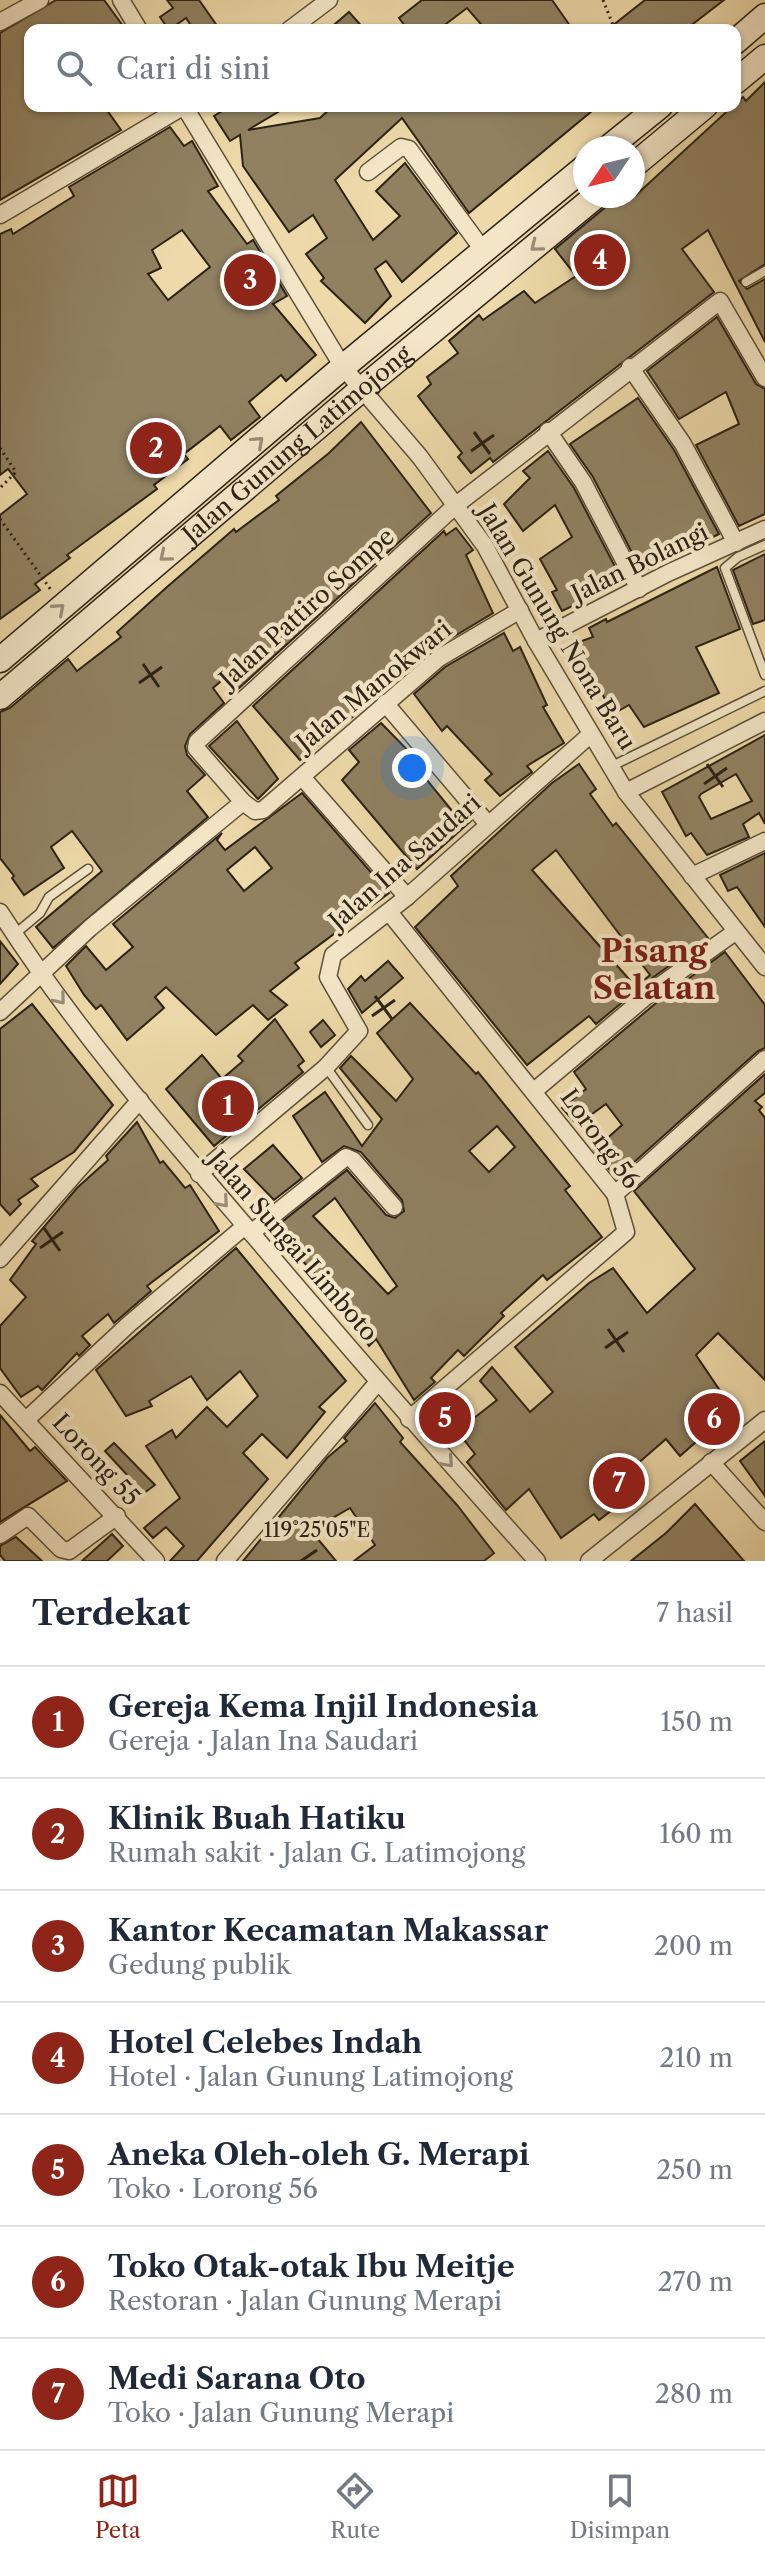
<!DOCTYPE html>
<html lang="id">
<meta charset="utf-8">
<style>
:root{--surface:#fff;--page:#f2f2f3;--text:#1f2937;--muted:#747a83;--line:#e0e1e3;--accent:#8f2418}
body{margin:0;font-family:"Libre Caslon Text",serif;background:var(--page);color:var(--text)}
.compass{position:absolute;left:573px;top:136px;width:72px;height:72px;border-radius:50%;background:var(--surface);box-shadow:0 2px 6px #0004;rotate:235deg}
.you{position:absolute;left:412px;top:768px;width:28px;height:28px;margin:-20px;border:6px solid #fff;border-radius:50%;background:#1a73e8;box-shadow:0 0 0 12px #1a73e833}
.badge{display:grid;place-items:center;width:52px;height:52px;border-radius:50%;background:var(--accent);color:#fff;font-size:26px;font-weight:700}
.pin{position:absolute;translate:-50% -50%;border:4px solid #fff;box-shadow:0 2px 8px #0006}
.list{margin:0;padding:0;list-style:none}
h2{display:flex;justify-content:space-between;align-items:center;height:104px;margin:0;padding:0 32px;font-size:34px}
h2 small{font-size:26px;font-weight:400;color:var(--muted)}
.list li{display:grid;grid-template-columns:52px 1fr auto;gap:24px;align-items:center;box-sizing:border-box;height:112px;padding:0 32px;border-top:2px solid var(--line)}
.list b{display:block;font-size:30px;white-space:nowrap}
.list p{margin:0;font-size:26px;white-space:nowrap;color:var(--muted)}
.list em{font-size:26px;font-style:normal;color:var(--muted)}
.icon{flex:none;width:44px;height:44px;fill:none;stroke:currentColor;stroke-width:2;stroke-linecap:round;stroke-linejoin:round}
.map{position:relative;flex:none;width:765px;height:1561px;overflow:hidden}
.search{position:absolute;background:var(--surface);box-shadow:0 2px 6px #0004;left:24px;right:24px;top:24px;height:88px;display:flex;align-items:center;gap:20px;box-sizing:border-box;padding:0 28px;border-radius:16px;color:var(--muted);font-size:30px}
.sheet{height:888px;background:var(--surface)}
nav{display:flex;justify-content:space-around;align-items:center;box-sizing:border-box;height:112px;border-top:2px solid var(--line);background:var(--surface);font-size:22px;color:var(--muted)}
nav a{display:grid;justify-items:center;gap:4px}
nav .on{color:var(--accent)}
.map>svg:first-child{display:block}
.building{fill:#908161;stroke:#2c2213;stroke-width:2;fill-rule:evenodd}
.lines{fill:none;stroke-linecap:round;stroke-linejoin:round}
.service-casing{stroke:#5c5038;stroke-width:11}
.minor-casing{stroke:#5c5038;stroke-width:19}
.secondary-casing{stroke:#2c2213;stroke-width:27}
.path{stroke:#2c2213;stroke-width:3;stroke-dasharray:2 4;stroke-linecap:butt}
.service{stroke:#f3e6c7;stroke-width:8}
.minor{stroke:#f3e6c7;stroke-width:16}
.secondary{stroke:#f3e6c7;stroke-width:24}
.oneway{stroke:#998e76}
.ticks{fill:none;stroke:#2c2213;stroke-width:3}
.labels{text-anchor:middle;stroke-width:8;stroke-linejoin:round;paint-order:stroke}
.street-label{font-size:24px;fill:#2c2213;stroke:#f3e6c7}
.district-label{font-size:32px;font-weight:bold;fill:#7a1f14;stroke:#f3e6c7}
.ticks-label{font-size:20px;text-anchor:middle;fill:#2c2213;stroke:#f3e6c7;stroke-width:8;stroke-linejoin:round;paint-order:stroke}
</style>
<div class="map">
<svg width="765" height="1561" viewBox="0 0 765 1561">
<rect width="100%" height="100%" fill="#edd9a9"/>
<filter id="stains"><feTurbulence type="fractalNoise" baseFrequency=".0025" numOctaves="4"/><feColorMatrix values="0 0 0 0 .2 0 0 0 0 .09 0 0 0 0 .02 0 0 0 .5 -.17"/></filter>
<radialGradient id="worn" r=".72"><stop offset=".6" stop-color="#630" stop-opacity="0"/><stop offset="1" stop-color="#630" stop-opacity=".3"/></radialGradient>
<g class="building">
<polygon points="56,0 104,0 126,30 30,30 30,106 104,106 121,130 0,200 0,33"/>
<polygon points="167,0 199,0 220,30 194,30 186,18 169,30 160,17 173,8"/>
<polygon points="422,0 552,0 573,30 486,30 467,8 438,30 408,30 399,18"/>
<polygon points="645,0 724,0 685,30 607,30"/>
<polygon points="349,12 365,30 328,30"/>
<polygon points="765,82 765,264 739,281 747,289 765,279 765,342 708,230 682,249 714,292 493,462 490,458 471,473 458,457 462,453 418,396 431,384 427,377 458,353 449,341 479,315 483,320 524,291 535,303 576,276 555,249 619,196 635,196 736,103 743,97 746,101"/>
<polygon points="230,106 288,106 248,130 320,118 333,106 598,106 469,213 402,118 335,180 373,240 400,216 376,191 405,163 457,233 402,282 386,261 375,269 391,296 365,323 321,281 324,278 306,254 327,238 313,215 289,232 243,166 240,135 230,141 214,116"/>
<path d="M170,127L184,146L192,141L218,186L208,191L247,244L253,240L287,296L273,304L316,355L286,381L281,375L249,402L260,417L231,440L220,426L184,454L188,459L154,485L157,489L67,555L70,558L35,584L40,590L0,619V515L27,494L8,469L0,475V234L11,229L13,234L74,196L69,187ZM182,230L210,267L168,300L148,274L161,268L152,250Z"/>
<polygon points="717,317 756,384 765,389 765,514 739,526 696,445 739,424 726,392 679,419 647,371"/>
<polygon points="638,398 674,450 719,534 642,572 593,477 570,444"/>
<polygon points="361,422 431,513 238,689 227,676 213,688 224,703 190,734 185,746 187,755 205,775 187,791 208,817 53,948 36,927 102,871 72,831 51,847 64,868 24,895 12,878 14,876 0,858 0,712 10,708 68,659 77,671 121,637 117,632 167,587 234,529 236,532 279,500 276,496 329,453"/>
<polygon points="548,451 574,488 623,582 562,611 552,592 557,590 540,559 572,537 555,505 523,531 504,504 530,478 523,471"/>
<polygon points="456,528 473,550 466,555 493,613 433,649 401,676 399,673 368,700 366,706 300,760 253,706 444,531 446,535"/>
<polygon points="765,554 765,620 753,624 733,570"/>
<polygon points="717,567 740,629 696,647 719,693 644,727 629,705 613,714 589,670 571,645 593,637 589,628 606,619 607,622"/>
<polygon points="504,633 513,651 520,647 547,705 543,707 564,743 527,766 532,772 500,796 485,780 492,774 447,726 442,731 414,694 445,667"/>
<polygon points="237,721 278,779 258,799 209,746"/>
<polygon points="381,723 427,770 422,774 453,812 459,807 471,821 417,869 342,780 359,762 349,750"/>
<path d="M765,735V824L759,813L743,824L749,837L707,855L691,833L686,836L662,792ZM736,774L752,801L711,819L699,797L701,794Z"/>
<path d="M579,764L596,789L590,794L613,826L616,823L708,938L648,981L596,1024L589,1016L527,1065L415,927L458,886L451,876L552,783ZM556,850L650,975L636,987L532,870Z"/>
<path d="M302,793L389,893L295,963L299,968L270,991L287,1005L268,1020L253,1005L216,1035L166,987L155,997L164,1008L127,1040L101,1005L96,1009L84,995L66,966L86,946L106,970L133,947L113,924L222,833L217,840L225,850ZM255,847L272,868L244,891L227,870Z"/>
<polygon points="765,853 765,927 737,887 728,891 720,875"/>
<polygon points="0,941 18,964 0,984"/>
<polygon points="725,952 765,1005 765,1048 758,1051 622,1173 619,1169 613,1174 594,1150 622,1125 606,1104 577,1125 562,1108 586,1089 574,1072 662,998"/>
<polygon points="388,961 403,978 362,1013 348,989 361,976 365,981"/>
<path d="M410,1003L476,1074L478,1072L570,1186L565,1190L602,1237L547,1280L543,1275L501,1313L504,1316L464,1356L458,1350L431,1378L435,1382L414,1400L376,1339L369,1346L341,1303L337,1307L316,1281L319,1278L288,1246L292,1243L277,1226L347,1170L386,1215L395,1218L404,1211L402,1200L361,1152L344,1146L322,1162L293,1116L325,1092L362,1146L382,1119L340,1068L351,1056L396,1101L413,1079L377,1033ZM497,1126L515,1147L489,1172L469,1151ZM335,1198L397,1286L388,1294L313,1216Z"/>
<polygon points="32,1004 113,1105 74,1152 31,1179 38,1186 18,1200 21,1204 10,1215 0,1204 0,1029"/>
<polygon points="275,1019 304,1061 298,1066 303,1072 214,1146 166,1089 202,1055 222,1079 243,1061 238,1056"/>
<polygon points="323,1020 335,1035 321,1047 310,1032"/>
<polygon points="765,1074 765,1093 755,1101 762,1107 759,1110 765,1118 765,1380 718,1333 696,1355 731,1407 705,1434 680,1456 666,1439 621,1478 634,1493 599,1520 594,1514 561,1538 529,1489 506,1510 467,1462 475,1454 450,1422 438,1433 426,1419 449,1399 469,1422 497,1400 480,1381 492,1367 530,1412 553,1392 515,1347 589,1283 613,1268 647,1313 695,1269 634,1191"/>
<polygon points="137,1122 160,1163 163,1161 185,1188 190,1185 219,1231 147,1286 151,1291 114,1323 108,1314 82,1336 90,1345 79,1356 77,1353 42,1390 38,1386 21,1397 0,1368 0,1326 26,1297 10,1280 36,1244 32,1241 77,1188 108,1160 106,1156"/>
<polygon points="273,1145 302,1178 274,1200 244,1169"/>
<polygon points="236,1248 346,1381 319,1407 325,1412 287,1458 262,1434 243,1453 268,1479 197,1561 170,1561 184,1546 166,1527 153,1538 144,1528 180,1498 146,1446 172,1430 176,1438 207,1407 227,1427 258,1396 240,1371 207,1400 191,1376 149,1401 152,1406 126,1416 96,1370"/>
<polygon points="375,1403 403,1438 400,1442 457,1505 494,1553 484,1561 354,1561 375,1545 350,1508 317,1527 322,1533 317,1538 336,1561 243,1561 327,1458 347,1441 344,1438"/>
<polygon points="0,1415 30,1451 35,1447 67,1481 0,1522"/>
<polygon points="765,1441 765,1496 740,1461"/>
<polygon points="114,1443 155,1485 136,1499 123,1483 130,1478 105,1451"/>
<polygon points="695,1504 744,1561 631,1561 666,1533"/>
<polygon points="112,1534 123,1546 107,1561 82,1561"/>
<polygon points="16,1537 42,1561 5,1561 0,1555 0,1546"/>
</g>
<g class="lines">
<g class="service-casing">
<g id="service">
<polyline points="746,282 765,271"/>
<polyline points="765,545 738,557 725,568 765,675"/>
<polyline points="612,766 765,691"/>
<polyline points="15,934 40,913 49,897 88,869"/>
<polyline points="326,1067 368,1125"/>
</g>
</g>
<g class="minor-casing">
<g id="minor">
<polyline points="121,0 139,30"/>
<polyline points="0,22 40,0"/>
<polyline points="289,30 329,0"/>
<polyline points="184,106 343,367 420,457 485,546 536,641 626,792 765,967"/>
<polyline points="368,172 401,147 409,149 483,250"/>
<polyline points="0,215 184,106"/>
<polyline points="630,367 683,444 736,543"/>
<polyline points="548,431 583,482 639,589"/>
<polyline points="536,641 668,573 765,529"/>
<polyline points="385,703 487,823"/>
<polyline points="302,777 407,897"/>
<polyline points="626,792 765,721"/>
<polyline points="243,802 255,811 263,810 439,658 520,610"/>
<polyline points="692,876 765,841"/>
<path d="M0,912C74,1028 165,1132 254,1236C347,1346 441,1454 537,1561"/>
<polyline points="389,912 615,1194 626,1232 409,1419"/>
<polyline points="0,1012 90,928 243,802 196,748 197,742 456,505 720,301 765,378"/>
<polyline points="534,1091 655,989 735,932"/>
<polyline points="199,1174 326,1067 359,1031 328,977 333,955 407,897 591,734"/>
<polyline points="615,1194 765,1059"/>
<polyline points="251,1233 346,1157 353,1160 394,1207"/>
<polyline points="0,1259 140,1100"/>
<polyline points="0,1393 156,1561"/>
<polyline points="26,1420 129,1324 245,1226"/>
<polyline points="711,1462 765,1522"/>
<polyline points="0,1535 28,1516 61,1549 69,1551 117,1516"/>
<polyline points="225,1561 378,1382"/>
<polyline points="589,1561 765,1420"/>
</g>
</g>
<g class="secondary-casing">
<g id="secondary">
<polyline points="735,42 765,16"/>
<polyline points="735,82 765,57"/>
<polyline points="608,148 660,106"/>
<polyline points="633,166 705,106"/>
<polyline points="0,660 343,367 585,167"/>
<path id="s1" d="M0,697L362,389L596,196"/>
</g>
</g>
<g class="path">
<polyline points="603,0 615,30"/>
<polyline points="0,448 16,472 0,488"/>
<polyline points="0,519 51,590"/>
</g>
<use href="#service" class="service"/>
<use href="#minor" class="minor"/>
<use href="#secondary" class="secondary"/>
</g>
<defs><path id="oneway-chevron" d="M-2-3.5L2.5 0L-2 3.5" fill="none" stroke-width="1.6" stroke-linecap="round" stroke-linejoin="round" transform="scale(2)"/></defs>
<g class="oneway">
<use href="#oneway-chevron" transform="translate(536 246) rotate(141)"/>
<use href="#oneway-chevron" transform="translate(258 442) rotate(-42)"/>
<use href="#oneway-chevron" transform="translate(165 556) rotate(140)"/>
<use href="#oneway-chevron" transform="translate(59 609) rotate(-41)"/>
<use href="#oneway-chevron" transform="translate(60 999) rotate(51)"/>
<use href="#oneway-chevron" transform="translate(223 1202) rotate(49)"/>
<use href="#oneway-chevron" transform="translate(448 1462) rotate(48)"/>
</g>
<path class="ticks" d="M474,432L490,454M471,451L494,435M143,664L159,687M139,683L162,667M707,764L723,787M704,784L727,768M375,996L392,1019M372,1016L395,1000M44,1228L60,1251M40,1248L63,1232M608,1329L624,1352M605,1348L628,1332M301,1561L317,1550"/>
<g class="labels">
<g class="street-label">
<text dy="8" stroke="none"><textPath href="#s1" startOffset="390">Jalan Gunung Latimojong</textPath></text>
<text transform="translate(640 563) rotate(-26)" y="8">Jalan Bolangi</text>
<text transform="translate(307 608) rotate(-42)" y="8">Jalan Pattiro Sompe</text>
<text transform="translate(557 627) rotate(59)" y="8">Jalan Gunung Nona Baru</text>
<text transform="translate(374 686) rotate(-39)" y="8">Jalan Manokwari</text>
<text transform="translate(405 862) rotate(-41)" y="8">Jalan Ina Saudari</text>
<text transform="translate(600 1139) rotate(54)" y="8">Lorong 56</text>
<text transform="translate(293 1246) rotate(49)" y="8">Jalan Sungai Limboto</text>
<text transform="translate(96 1460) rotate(47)" y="8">Lorong 55</text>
</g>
<g class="district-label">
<text x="654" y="962">Pisang<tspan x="654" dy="37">Selatan</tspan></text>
</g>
</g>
<g class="ticks-label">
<text x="317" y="1537">119°25'05"E</text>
</g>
<rect width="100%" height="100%" filter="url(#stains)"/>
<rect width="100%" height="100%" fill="url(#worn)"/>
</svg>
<svg class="compass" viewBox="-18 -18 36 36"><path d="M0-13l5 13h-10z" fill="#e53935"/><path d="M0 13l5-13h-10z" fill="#747a83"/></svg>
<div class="you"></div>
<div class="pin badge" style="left:228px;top:1106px">1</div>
<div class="pin badge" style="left:156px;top:448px">2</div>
<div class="pin badge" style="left:250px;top:280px">3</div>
<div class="pin badge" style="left:600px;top:260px">4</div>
<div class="pin badge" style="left:445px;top:1418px">5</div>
<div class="pin badge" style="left:714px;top:1419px">6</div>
<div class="pin badge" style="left:619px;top:1483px">7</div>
<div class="search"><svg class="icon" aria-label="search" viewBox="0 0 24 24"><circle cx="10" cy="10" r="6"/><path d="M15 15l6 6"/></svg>Cari di sini</div>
</div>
<section class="sheet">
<h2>Terdekat<small>7 hasil</small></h2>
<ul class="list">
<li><span class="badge">1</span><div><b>Gereja Kema Injil Indonesia</b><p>Gereja · Jalan Ina Saudari</p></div><em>150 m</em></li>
<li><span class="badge">2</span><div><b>Klinik Buah Hatiku</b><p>Rumah sakit · Jalan G. Latimojong</p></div><em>160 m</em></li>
<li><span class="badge">3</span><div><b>Kantor Kecamatan Makassar</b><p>Gedung publik</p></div><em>200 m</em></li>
<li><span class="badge">4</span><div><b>Hotel Celebes Indah</b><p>Hotel · Jalan Gunung Latimojong</p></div><em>210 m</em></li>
<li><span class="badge">5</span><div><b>Aneka Oleh-oleh G. Merapi</b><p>Toko · Lorong 56</p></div><em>250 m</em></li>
<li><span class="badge">6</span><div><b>Toko Otak-otak Ibu Meitje</b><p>Restoran · Jalan Gunung Merapi</p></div><em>270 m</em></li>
<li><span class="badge">7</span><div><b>Medi Sarana Oto</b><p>Toko · Jalan Gunung Merapi</p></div><em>280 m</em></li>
</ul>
</section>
<nav>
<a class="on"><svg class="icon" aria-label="map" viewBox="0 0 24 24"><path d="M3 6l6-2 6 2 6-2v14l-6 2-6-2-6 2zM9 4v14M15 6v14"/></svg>Peta</a>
<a><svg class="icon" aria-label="directions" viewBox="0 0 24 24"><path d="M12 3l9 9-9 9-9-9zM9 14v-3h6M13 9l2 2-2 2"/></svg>Rute</a>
<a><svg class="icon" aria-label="saved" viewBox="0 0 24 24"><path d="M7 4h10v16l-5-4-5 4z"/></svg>Disimpan</a>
</nav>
